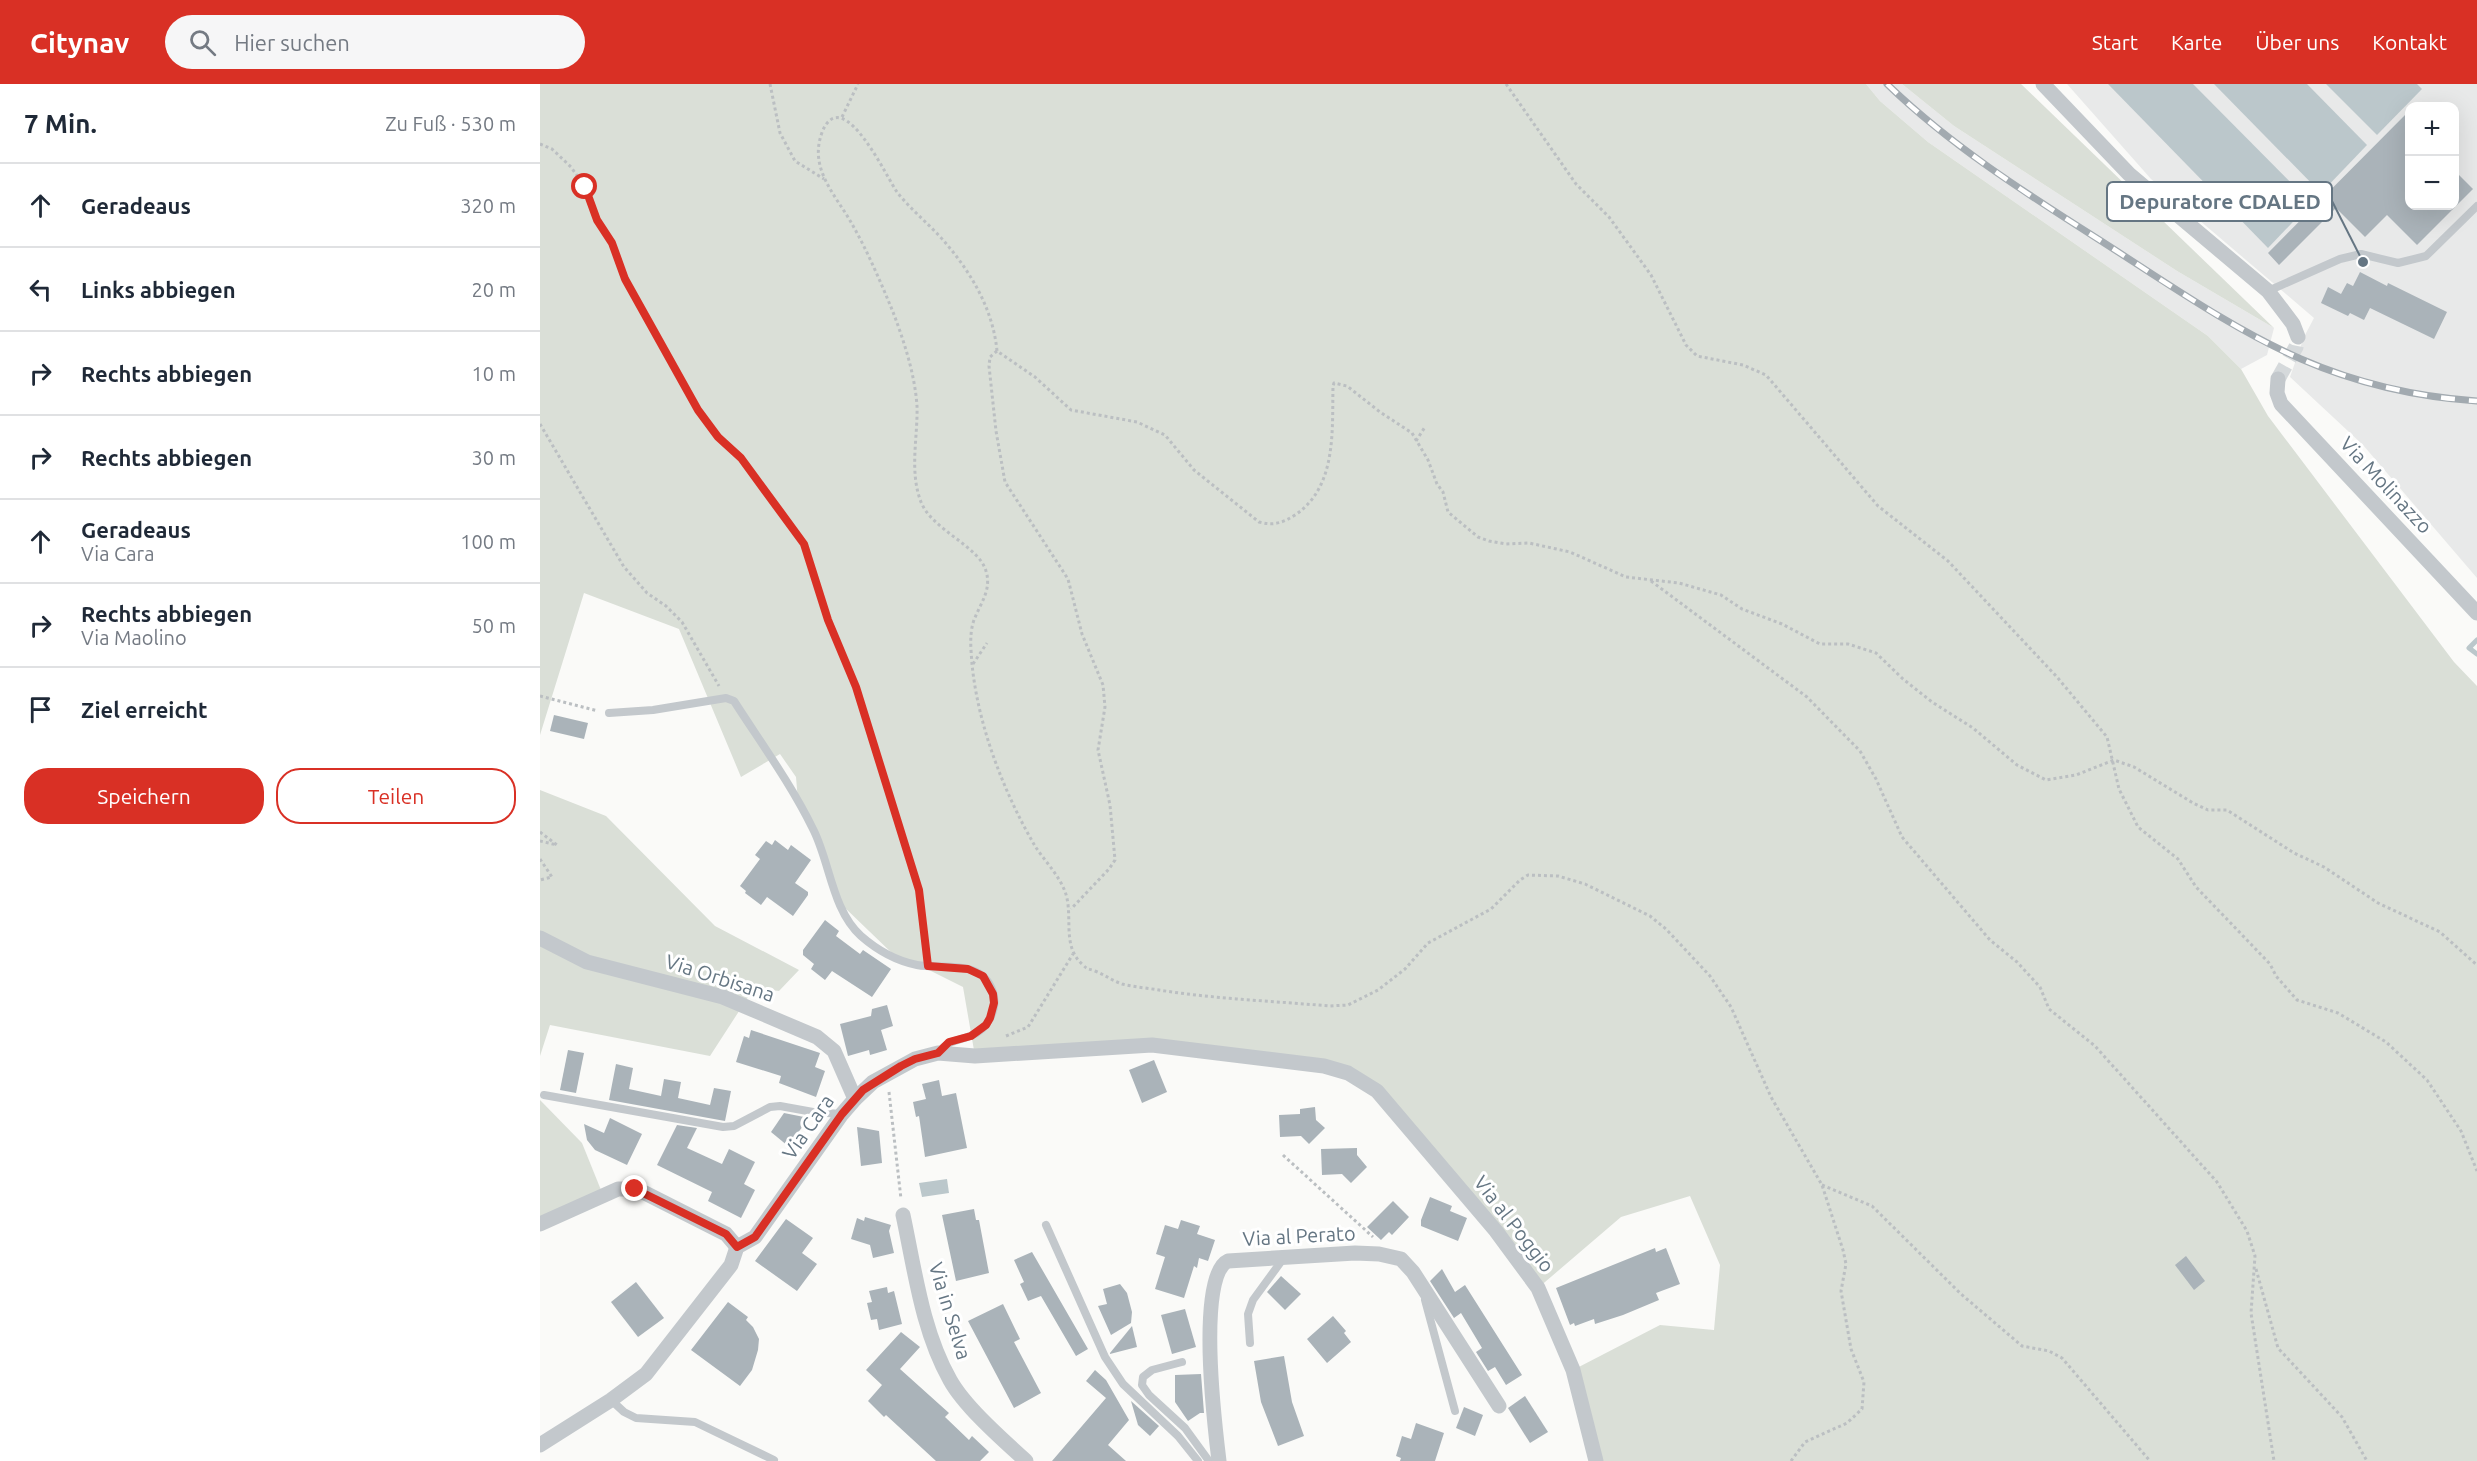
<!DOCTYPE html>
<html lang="de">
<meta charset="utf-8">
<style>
:root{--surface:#fff;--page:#f6f6f7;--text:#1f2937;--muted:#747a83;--line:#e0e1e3;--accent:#d93025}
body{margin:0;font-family:Ubuntu,sans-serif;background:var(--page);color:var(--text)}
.controls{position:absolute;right:18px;top:18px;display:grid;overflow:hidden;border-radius:12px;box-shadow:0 6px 24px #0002}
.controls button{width:54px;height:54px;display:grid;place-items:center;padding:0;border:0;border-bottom:2px solid var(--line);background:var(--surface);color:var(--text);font:30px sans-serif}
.stop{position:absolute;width:18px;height:18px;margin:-14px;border:4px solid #d93025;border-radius:50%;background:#fff}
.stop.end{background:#d93025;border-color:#fff;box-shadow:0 2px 6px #0008}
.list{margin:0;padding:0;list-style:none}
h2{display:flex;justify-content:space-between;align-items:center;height:78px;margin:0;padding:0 24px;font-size:26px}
h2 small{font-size:20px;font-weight:400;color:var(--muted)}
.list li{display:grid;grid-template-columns:39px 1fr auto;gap:18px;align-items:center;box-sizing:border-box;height:84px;padding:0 24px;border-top:2px solid var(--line)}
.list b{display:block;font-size:22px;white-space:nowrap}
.list p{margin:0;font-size:20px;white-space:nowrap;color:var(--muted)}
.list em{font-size:20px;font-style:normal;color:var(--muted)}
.actions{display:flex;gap:12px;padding:18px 24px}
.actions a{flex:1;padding:14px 0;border:2px solid var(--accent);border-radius:24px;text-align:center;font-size:21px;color:var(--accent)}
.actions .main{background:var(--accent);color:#fff}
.icon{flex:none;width:33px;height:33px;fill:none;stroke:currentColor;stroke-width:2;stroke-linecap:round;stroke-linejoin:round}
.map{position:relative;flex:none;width:1937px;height:1377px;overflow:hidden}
header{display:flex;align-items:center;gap:36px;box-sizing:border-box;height:84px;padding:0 30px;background:var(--accent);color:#fff}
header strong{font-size:28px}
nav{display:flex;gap:33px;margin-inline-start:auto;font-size:21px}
.search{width:420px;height:54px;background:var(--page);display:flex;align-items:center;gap:15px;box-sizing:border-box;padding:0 21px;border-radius:33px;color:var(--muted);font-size:22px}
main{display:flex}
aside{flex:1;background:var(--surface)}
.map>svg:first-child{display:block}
.built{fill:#e8e9e9;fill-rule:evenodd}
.green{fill:#dadfd7}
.water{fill:#bbc7cb}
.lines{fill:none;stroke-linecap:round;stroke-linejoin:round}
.stream{stroke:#bbc7cb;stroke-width:5}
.building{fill:#aab3b9}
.minor-tunnel{stroke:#d5d9db;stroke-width:15;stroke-dasharray:15 8;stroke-linecap:butt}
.path{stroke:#bbbfc2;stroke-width:3;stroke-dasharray:3 3;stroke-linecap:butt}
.service{stroke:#c3c8cc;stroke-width:8}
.minor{stroke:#c3c8cc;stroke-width:15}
.rail-casing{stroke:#a2aab0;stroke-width:7}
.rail{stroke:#fff;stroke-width:4.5;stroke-dasharray:14;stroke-linecap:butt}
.route{stroke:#d93025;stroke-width:8}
.labels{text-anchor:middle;stroke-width:6;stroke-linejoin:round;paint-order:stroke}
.street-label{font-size:20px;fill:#657683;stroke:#fff}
.leader{fill:none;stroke:#657683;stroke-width:2}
.callout-dot{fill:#657683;stroke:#fff;stroke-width:2}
.callout{fill:#fff;stroke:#657683;stroke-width:2}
.callout-label{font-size:21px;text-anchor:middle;font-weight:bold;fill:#657683}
</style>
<header>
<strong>Citynav</strong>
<div class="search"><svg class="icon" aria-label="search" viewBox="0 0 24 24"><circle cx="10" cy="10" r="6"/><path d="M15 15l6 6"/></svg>Hier suchen</div>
<nav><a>Start</a><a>Karte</a><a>Über uns</a><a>Kontakt</a></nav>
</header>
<main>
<aside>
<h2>7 Min.<small>Zu Fuß · 530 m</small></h2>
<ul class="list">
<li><svg class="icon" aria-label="ahead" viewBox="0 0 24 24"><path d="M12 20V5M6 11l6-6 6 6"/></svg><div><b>Geradeaus</b></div><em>320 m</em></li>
<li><svg class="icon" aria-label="left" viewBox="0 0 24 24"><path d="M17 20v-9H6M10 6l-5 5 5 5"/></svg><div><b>Links abbiegen</b></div><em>20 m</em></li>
<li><svg class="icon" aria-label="right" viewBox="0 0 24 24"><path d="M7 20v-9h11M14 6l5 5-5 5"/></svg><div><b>Rechts abbiegen</b></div><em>10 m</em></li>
<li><svg class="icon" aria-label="right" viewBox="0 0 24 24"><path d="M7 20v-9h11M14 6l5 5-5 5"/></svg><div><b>Rechts abbiegen</b></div><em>30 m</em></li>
<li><svg class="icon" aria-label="ahead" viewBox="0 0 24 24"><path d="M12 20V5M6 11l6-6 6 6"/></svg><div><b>Geradeaus</b><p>Via Cara</p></div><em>100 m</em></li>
<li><svg class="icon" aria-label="right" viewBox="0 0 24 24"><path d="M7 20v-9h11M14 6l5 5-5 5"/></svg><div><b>Rechts abbiegen</b><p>Via Maolino</p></div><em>50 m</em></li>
<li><svg class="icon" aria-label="arrive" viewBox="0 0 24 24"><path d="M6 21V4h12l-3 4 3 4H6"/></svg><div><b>Ziel erreicht</b></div></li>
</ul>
<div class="actions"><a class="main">Speichern</a><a>Teilen</a></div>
</aside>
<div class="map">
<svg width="1937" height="1377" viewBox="0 0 1937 1377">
<rect width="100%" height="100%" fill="#fafaf8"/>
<g class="built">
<polygon points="1326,0 1362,0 1414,42 1637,187 1734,244 1727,271 1701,285 1668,252 1388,58 1340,17"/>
<path d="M1527,0H1937V494L1823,361L1750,293L1764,253L1774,234L1611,95ZM1870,22H1914V122H1870Z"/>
</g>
<g class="green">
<polygon points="0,0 1326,0 1340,17 1388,58 1668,252 1701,285 1728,332 1914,578 1937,602 1937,1377 1056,1377 1033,1286 1120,1241 1174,1246 1180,1181 1150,1112 1081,1133 998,1204 865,1038 808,989 612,961 435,972 423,903 379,881 356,873 302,821 258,717 256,693 240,670 201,693 139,545 44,509 0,651"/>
<polygon points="1362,0 1481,0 1734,244 1637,187 1414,42"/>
<polygon points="0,706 66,732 175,842 259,886 239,907 214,904 170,972 10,941 0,972"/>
<polygon points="0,1016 42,1059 63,1111 0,1140"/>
</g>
<g class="water">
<polygon points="1568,0 1653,0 1771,119 1728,164"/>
<polygon points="1674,0 1767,0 1827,61 1781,109"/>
<polygon points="1786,0 1877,0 1882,5 1837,51"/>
<polygon points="407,1095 409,1109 382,1113 379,1099"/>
</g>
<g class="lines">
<polyline class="stream" points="1937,556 1929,564 1937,570"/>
</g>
<g class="building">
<polygon points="1869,27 1869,122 1914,122 1914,86 1933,105 1877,161 1847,131 1825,153 1796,124 1739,181 1728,169"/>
<polygon points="1820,188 1847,202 1848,199 1907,228 1894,255 1830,224 1824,236 1810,229 1808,232 1781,219 1788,203 1801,210 1807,199 1813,202"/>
<polygon points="14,631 48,639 44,655 10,647"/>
<polygon points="235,756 248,766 251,761 271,776 255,799 268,808 268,811 253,832 227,813 221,821 205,809 206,807 200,802 220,775 215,771 226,757 232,761"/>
<polygon points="285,836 299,847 296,852 320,870 323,866 351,885 332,913 292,887 285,896 271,885 274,880 263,871 263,866"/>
<polygon points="347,921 353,942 341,946 347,966 330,971 329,966 308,972 300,940 331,932 332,925"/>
<polygon points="211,946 280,969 275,983 285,987 276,1013 239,999 241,992 196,978 204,952 209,954"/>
<polygon points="28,966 44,969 36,1009 20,1006"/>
<polygon points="614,976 627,1008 602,1019 589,986"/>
<polygon points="76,980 93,984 89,1005 121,1012 124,995 141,998 138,1014 170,1021 174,1004 191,1007 185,1037 69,1016"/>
<polygon points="399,996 402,1012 416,1009 427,1064 385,1073 379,1032 376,1033 373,1018 386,1015 382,1000"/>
<polygon points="775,1023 776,1036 785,1044 769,1060 761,1052 740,1053 739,1031 760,1030 760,1025"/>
<polygon points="244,1029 269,1034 248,1062 231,1048"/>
<polygon points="70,1034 102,1050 87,1081 55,1066 47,1056 44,1040 64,1049"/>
<polygon points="137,1041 157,1044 147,1064 182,1080 189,1065 215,1078 204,1100 215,1106 201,1134 168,1117 172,1108 117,1081"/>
<polygon points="317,1043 339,1047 342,1079 321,1082"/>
<polygon points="817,1064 817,1071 827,1083 811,1099 802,1090 782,1091 781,1065"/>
<polygon points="890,1113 912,1122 910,1127 927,1134 918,1157 881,1142 881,1136"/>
<polygon points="853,1117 869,1133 852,1151 849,1148 841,1156 827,1143"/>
<polygon points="434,1125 436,1136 439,1136 449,1189 416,1197 402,1131"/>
<polygon points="325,1133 351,1141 349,1147 354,1169 333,1174 330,1161 311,1155 317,1134 324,1137"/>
<polygon points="246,1135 273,1154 262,1169 277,1180 257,1207 215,1177"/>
<polygon points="641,1136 660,1142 657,1150 675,1156 668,1177 659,1174 657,1184 654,1182 644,1214 615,1205 625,1173 616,1170 625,1141 638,1145"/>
<polygon points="1115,1164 1116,1168 1126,1164 1140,1200 1116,1209 1119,1216 1083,1231 1055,1240 1054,1235 1035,1242 1034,1239 1030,1241 1016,1204"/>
<polygon points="492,1168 548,1265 536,1272 501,1212 488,1217 480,1200 484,1198 474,1176"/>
<polygon points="1646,1172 1665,1197 1654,1206 1635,1181"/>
<polygon points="902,1185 915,1208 925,1201 982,1291 966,1301 955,1283 948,1287 936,1268 942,1264 921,1229 914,1234 890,1197"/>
<polygon points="741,1192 761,1210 745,1226 727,1208"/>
<polygon points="96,1198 124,1234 98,1253 71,1218"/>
<polygon points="580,1200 587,1209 592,1228 591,1239 571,1251 558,1222 567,1220 563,1205"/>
<polygon points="347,1203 348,1209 354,1207 362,1240 339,1246 337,1235 331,1236 327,1219 332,1218 329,1207"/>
<polygon points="188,1218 208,1233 206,1236 213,1243 219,1255 218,1266 212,1286 200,1302 151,1266"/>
<polygon points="463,1220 480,1255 474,1258 501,1309 474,1324 428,1237"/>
<polygon points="645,1225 656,1263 632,1270 621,1231"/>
<polygon points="793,1232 806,1247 804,1249 811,1258 787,1279 767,1255"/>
<polygon points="592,1242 597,1263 570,1270 570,1269"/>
<polygon points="361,1248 380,1263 360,1285 409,1329 405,1333 429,1356 432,1352 449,1368 440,1377 396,1377 346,1331 344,1333 328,1317 342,1301 326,1286"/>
<polygon points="744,1272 752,1318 764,1352 738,1362 721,1318 714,1277"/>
<polygon points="555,1286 566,1296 589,1336 568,1361 586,1377 512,1377 566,1314 546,1297"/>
<polygon points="661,1290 664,1329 660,1329 648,1337 635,1318 635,1291"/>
<polygon points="985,1312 1008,1348 990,1359 968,1324"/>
<polygon points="591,1317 619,1342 610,1352 598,1341"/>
<polygon points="924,1323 943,1331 935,1352 916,1344"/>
<polygon points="876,1339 904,1349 895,1377 860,1377 861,1374 856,1372 862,1352 871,1355"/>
</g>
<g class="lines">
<polyline class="minor-tunnel" points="1738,295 1756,263 1758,253"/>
<g class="path">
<polyline points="230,0 240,49 255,77 284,95"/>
<polyline points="966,0 1036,100 1069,133 1111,191 1146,261 1157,272 1203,281 1226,291 1338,422 1408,477 1517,593 1567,653 1579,705 1598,743 1638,775 1656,803 1730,880 1736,892 1757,916 1798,929 1846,958 1887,996 1921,1047 1937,1087"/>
<polyline points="302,33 318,0"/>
<polyline points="0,60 12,65 31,83 45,103 58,136 72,159 85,195 158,326 178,353 201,374 264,460 288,536 316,603 379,806 387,871"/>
<polyline points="457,267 450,273 449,282 456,347 465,398 528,495 542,550 563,601 565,623 558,666 570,721 575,776 569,785 531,825"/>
<polyline points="0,340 84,483 107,509 126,522 142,538 179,602"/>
<polyline points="876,357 885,343"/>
<polyline points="1111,497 1267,613 1320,667 1336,695 1362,753 1450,856 1477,878 1500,903 1509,925 1555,962 1677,1098 1707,1147 1715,1172 1711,1229 1734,1377"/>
<polyline points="433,580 447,559"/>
<polyline points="0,612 58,627"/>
<polyline points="0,748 17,761 0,757"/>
<polyline points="0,775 12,793 0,796"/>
<polyline points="466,952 488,943 533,870"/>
<polyline points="349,1008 361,1115"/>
<polyline points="743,1071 833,1153"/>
<polyline points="1282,1101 1332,1122 1421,1210 1482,1262 1509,1267 1522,1274 1610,1377"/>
<polyline points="1716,1185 1738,1264 1802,1333 1827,1377"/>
<path d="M1251,1377L1265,1358L1307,1339L1322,1325L1324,1298L1311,1265L1301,1207L1306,1180L1303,1166L1282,1101L1231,1013L1191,923L1170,892L1126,845L1110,832L1045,800L1018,792L988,791L980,796L951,825L888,859L865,885L838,906L808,921L789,922C733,917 675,915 619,906C607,904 594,903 582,900C573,897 565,891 555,887C548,884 549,887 543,881C520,861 535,830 524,805C517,789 504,776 495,762C464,709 438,642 432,580C431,566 429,550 434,536C440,520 452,506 446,487C439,462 392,446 381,418C369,387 378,353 377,322C375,291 364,257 353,228C341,199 328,168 312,140C296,111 267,84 283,46C304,0 348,96 357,108C370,125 388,139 403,156C431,188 453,225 457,267L495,293L531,326L597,338L625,351L654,386L719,438C733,442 743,439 755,431C797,403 792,347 793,302L794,299L807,302L840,328L872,349L888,376L897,400L903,408L908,428L938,453L949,457L966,460L989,459L1030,468L1086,493L1139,499L1181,511L1202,525L1242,540L1280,560H1308L1336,569L1363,595L1392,618L1433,644L1477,681L1506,696L1536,691L1574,676L1594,683L1653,719L1668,726H1687L1754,769L1784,783L1838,819L1900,848L1937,881"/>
</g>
<g class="service">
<polyline points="1728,207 1800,175 1821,170 1858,179 1886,172 1937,122"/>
<path d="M69,629L113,626L186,614L194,617C221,659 251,700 273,745C290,778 292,826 321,852C337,866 357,877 377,881C403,886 442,874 453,908C458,925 448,946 430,952C417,957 409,956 399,968"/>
<polyline points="4,1011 183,1043 194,1042 230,1023 240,1022 273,1028 301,1030"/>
<polyline points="506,1141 565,1273 583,1300 638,1352 658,1377"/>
<polyline points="885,1216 915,1327"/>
<polyline points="710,1259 708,1230 713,1216 743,1175"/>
<polyline points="642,1278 612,1286 603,1293 602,1301 609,1311 645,1344 669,1377"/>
<polyline points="71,1316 84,1328 96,1334 155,1338 234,1376"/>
</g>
<g class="minor">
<polyline points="1503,0 1589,90 1728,207 1753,240 1758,253"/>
<polyline points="1738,295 1737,309 1741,320 1937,529"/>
<polyline points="0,854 47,878 183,913 277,953 294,967 315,1015"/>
<path d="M363,1131C375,1187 382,1246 410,1296C425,1323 463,1356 486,1377"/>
<polyline points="0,1140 78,1105 95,1105 105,1109 186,1150 197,1163"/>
<polyline points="0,1361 71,1316 106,1290 191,1181 197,1163 215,1153 302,1030 315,1015 333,998 375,975 398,969 435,972 612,961 784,982 808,989 837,1007 956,1147 998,1204 1033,1286 1056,1377"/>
<path d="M679,1377C675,1344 656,1191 688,1177L815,1169L839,1170L861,1175L873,1188L959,1322"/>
</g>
<g class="rail-casing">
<path id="rail" d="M1347,0C1410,61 1484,108 1558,155C1624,197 1690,244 1761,275C1816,299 1877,313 1937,317"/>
</g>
<use href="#rail" class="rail"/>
</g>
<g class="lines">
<polyline class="route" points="45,103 57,136 72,159 85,195 158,326 178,353 201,374 264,460 288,536 316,603 379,806 388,882 428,885 443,892 453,910 454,919 450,934 446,941 431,952 409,958 398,969 375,975 361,982 323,1006 302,1030 215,1153 197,1163 186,1150 95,1105"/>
</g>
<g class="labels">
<g class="street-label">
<text transform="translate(1846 401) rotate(47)" y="7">Via Molinazzo</text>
<text transform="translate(180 894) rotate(18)" y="7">Via Orbisana</text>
<text transform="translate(268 1043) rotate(-55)" y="7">Via Cara</text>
<text transform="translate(974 1140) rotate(52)" y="7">Via al Poggio</text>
<text transform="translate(759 1152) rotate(-3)" y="7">Via al Perato</text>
<text transform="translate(410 1227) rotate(73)" y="7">Via in Selva</text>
</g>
</g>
<path class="leader" d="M1823 178L1792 117"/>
<circle class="callout-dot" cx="1823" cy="178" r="6"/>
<rect class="callout" x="1567" y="98" width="225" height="39" rx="6"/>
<g class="callout-label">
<text x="1680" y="125">Depuratore CDALED</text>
</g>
</svg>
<div class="controls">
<button>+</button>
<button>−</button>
</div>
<div class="stop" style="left:45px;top:103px"></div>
<div class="stop end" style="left:95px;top:1105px"></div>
</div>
</main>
